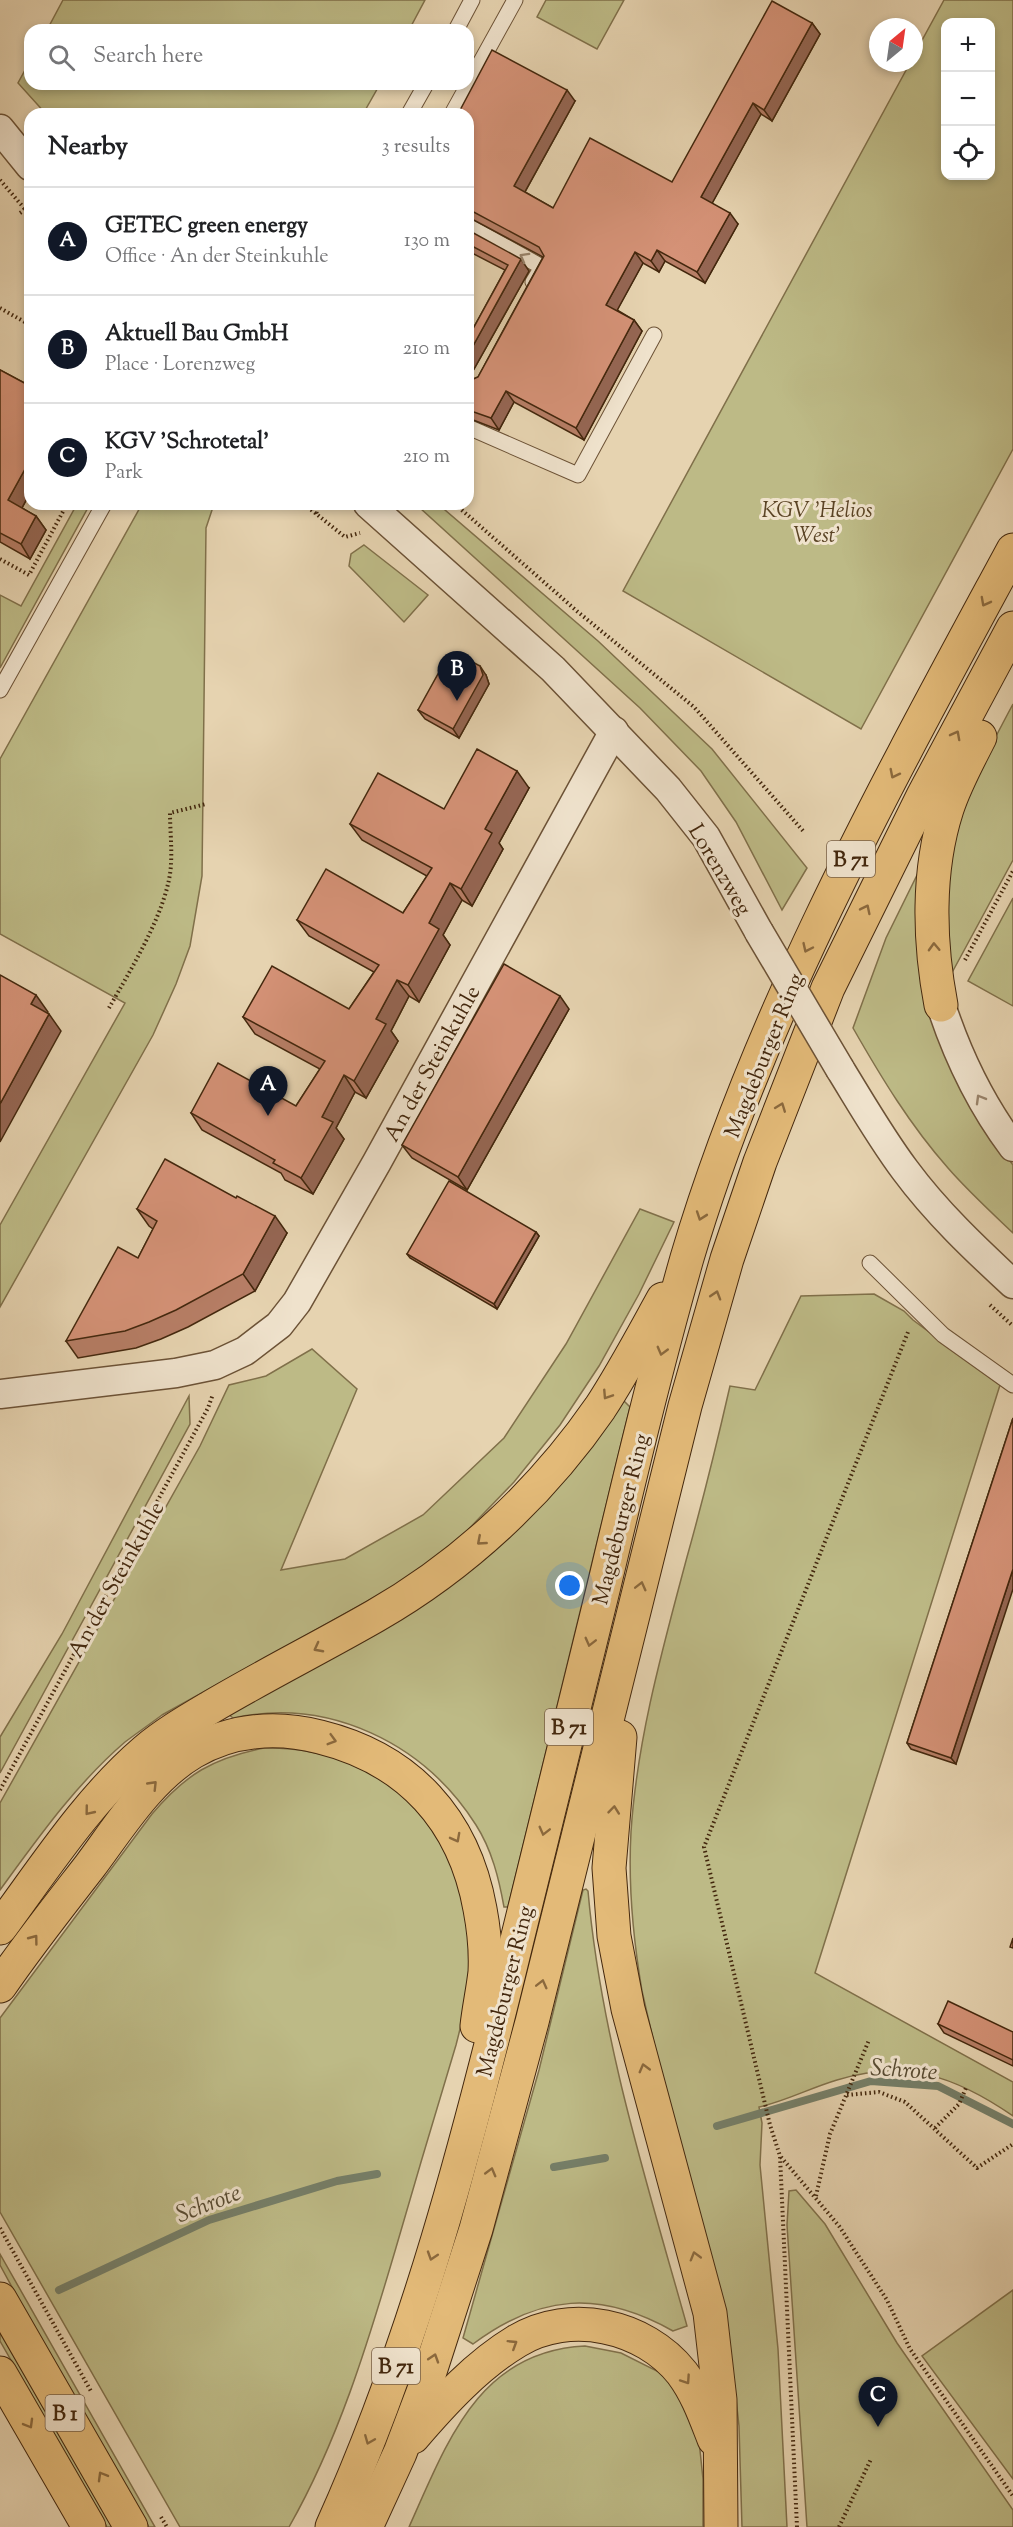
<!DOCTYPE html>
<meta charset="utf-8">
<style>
:root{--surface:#fff;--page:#f6f6f6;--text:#202124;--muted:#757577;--line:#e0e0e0;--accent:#111827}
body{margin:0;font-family:"Sorts Mill Goudy",serif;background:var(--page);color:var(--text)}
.controls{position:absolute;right:18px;top:18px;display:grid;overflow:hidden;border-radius:12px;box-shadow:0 3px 9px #0003}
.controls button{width:54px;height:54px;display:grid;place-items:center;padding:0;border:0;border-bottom:2px solid var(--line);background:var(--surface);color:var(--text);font:30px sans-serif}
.compass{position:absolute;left:869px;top:18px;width:54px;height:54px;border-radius:50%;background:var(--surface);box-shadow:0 3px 9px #0003;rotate:29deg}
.you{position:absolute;left:570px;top:1586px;width:21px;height:21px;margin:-15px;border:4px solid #fff;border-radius:50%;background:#1a73e8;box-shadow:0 0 0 9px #1a73e833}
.badge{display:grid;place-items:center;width:39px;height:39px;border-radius:50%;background:var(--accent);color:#fff;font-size:20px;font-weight:700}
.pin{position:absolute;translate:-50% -50px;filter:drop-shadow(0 2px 3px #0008)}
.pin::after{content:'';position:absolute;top:32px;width:21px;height:18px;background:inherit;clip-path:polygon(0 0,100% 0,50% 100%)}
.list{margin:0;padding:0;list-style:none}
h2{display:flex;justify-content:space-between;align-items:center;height:78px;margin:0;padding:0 24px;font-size:26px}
h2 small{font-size:20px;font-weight:400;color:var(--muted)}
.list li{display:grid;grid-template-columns:39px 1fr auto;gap:18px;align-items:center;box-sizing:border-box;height:108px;padding:0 24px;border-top:2px solid var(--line)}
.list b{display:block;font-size:22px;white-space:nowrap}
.list p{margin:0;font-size:20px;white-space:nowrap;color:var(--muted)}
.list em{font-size:20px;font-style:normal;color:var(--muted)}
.icon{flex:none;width:33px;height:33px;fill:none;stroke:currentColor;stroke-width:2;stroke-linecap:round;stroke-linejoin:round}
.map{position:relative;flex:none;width:1013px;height:2527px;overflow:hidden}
.search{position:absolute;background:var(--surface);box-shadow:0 3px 9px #0003;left:24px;top:24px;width:450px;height:66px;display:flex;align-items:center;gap:15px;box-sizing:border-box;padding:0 21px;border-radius:18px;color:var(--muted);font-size:22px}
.panel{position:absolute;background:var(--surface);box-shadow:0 3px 9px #0003;left:24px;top:108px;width:450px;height:402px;border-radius:18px}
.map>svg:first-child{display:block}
.green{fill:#bdba86;stroke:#80704a;stroke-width:1.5;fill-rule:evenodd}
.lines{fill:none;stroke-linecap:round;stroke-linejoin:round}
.stream{stroke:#757f69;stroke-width:8}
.service-casing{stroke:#6c5236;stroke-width:17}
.minor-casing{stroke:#6c5236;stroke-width:31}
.primary-casing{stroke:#43270d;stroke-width:35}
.trunk-casing{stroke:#43270d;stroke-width:35}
.path{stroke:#43270d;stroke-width:4;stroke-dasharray:1.5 3;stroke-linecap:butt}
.service{stroke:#efe2cc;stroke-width:15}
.minor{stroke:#efe2cc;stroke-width:28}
.primary{stroke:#e3ba78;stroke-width:33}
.trunk{stroke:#e3ba78;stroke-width:33}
.minor-bridge-casing{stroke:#6c5236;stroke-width:31;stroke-linecap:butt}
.minor-bridge{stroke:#efe2cc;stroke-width:28}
.wall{fill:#b77e66;stroke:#43270d;stroke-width:1.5}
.shaded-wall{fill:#956653;stroke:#43270d;stroke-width:1.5}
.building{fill:#d59277;stroke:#43270d;stroke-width:1.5}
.oneway{stroke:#99846c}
.oneway2{stroke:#8b693d}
.labels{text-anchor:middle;stroke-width:6;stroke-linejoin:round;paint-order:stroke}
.shield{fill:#efe2cc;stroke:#775f46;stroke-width:1.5}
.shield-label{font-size:21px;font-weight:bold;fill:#43270d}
.park-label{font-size:22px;font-style:italic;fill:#5b4425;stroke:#efe2cc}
.street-label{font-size:22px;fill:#43270d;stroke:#efe2cc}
.water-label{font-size:24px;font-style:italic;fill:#584c33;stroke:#efe2cc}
</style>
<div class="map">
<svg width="1013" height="2527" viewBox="0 0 1013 2527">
<rect width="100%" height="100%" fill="#e6d3b0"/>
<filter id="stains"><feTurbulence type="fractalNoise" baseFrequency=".00333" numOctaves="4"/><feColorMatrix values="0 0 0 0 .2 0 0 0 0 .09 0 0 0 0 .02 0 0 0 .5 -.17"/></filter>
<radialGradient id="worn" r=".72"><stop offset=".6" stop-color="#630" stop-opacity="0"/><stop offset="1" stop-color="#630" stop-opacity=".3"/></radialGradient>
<g class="green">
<polygon points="63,0 425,0 409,30 47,30"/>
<polygon points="546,0 624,0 597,49 537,17"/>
<path d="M944,0H1013V449L861,729L623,591L910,63H914V55ZM946,22H990V176H946Z"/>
<polygon points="30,61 30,84 380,84 363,114 46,114 18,83"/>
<polygon points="77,504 90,504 0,668 0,595 21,606"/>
<polygon points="142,504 214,504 206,528 202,876 190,946 176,984 153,1035 0,1307 0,1225 125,1003 0,934 0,759"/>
<polygon points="429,504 438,504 598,641 712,749 807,868 782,910 736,822 701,771 640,708 420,508"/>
<polygon points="364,545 428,595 404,622 349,566 351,554"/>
<path d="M1013,704V860L948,980C947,932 944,881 956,834C968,788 991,745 1013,704Z"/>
<path d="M922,865L978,1116L1013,1165V1233C991,1212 968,1191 948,1168C910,1125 881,1077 853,1028L886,938Z"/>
<polygon points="1013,898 1013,1006 968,981"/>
<path d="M640,1209L674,1222L639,1294L599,1366L560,1425L514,1482L460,1538L402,1582L162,1715C150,1724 137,1733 125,1742C76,1784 38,1838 0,1890V1803L200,1446L229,1385L266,1376L312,1349L357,1389L281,1570L345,1559L423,1515L504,1438L566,1344Z"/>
<path d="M874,1294L904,1311L913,1320L1000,1385L815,1973L1013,2082V2116C955,2076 906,2059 837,2080C810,2088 786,2101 759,2107L762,2123L760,2165L778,2349L787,2527H742L739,2426L736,2399L642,1991C633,1938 628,1885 631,1832C637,1739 663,1647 687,1557C703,1500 717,1443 730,1386L755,1390L801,1296Z"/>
<polygon points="189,1396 190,1424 0,1773 0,1737 62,1634"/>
<path d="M624,1401L630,1407L508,1907H504C499,1879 492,1850 476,1825C424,1743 329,1697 233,1718L228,1714L331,1659Z"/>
<path d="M264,1748C396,1746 476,1847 469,1974C468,1998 462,2022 456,2045C435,2114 415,2182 395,2251C367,2346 338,2441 289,2527H180L0,2212V2018L152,1814C186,1774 213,1758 264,1748Z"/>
<path d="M586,1889L588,1891C601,2039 647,2183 687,2326L673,2331C600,2290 540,2294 473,2344L463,2338L539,2070L583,1890Z"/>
<polygon points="796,2190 825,2224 897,2343 1013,2510 1013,2527 807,2527 787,2225 789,2191"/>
<polygon points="0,2254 155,2527 149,2527 19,2300 0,2265"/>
<polygon points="1013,2290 1013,2479 922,2356"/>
<polygon points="0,2328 113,2527 107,2527 0,2341"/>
<path d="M585,2346L621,2353L659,2372L675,2387L699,2441L703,2479V2527H409C447,2443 478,2351 585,2346Z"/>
</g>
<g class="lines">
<g class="stream">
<polyline points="717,2126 871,2081 938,2086 1013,2124"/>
<polyline points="554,2167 605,2158"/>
<polyline points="59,2290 209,2220 337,2181 377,2174"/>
</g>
<g class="service-casing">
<g id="service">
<polyline points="456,30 472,0"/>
<polyline points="409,114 426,84"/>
<polyline points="452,114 515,0"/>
<polyline points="468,226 542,267 533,282"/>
<polyline points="468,427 578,475 654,335"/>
<polyline points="0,690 104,504"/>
<polyline points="870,1263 943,1335 1013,1385"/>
</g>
</g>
<g class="minor-casing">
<g id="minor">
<polyline points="0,129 30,166"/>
<polyline points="368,504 553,669 668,789 706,837 759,932"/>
<path d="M941,1005C958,1057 980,1103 1013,1147"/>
<path d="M840,1069C861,1103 881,1138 905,1170C936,1212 975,1249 1013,1284"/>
<polyline points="0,1394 176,1373 215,1365 245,1351 279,1325 297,1302 377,1162 614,731"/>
</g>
</g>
<g class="primary-casing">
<g id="primary">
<polyline points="0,2299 131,2527"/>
<polyline points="0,2373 89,2527"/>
</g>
</g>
<g class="trunk-casing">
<g id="trunk">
<path d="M941,1005C929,942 927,871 947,809C955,784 968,761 980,737"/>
<polyline points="620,1737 609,1868 614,1936 628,2009 710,2313 720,2400 721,2527"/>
<path d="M0,1928C45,1867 88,1800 145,1751C165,1734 189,1720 211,1707C265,1675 321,1647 375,1616C464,1565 542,1492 600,1408C623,1373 643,1335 663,1299"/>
<path d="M0,1986C28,1945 59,1906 90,1866C120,1826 149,1778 193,1752C232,1729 277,1726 320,1737C409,1759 464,1820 480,1909C484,1930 486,1951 485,1972C483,1990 479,2008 477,2026"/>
<path d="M413,2437C443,2402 477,2365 517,2341C570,2309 644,2325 682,2373C697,2393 705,2416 714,2439"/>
<path d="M332,2527C416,2341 468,2142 516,1944C545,1825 575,1705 604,1586C630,1476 656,1367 687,1258C760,1011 891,776 1013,550"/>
<polyline points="366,2527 400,2453 425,2387 476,2229 532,2022 685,1406 727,1259 760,1162 828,988 923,796 1013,628"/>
</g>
</g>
<g class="path">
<polyline points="0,180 30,215"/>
<polyline points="20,213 30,206"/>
<polyline points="0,308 30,325"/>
<polyline points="304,504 345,537 360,533"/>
<polyline points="313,504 317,514"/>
<polyline points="455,504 578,612 694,707 804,832"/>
<polyline points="0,559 29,575 67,504"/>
<polyline points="965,960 1013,871"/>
<path d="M109,1008C131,969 169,908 171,864C172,847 170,829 170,813L206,804"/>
<polyline points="990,1305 1013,1326"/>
<polyline points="0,1790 208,1408 213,1394"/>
<polyline points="847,2095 879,2092 905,2102 977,2168 1013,2144"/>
<polyline points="935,2128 959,2104 966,2088"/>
<polyline points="781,2157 839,2226 887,2300 910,2349 1013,2496"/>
<polyline points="816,2196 830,2134 869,2040"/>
<polyline points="0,2228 92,2393"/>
<polyline points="161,2517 167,2527"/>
<polyline points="797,2527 780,2156 770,2125 704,1847 908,1332"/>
<polyline points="839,2527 871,2459"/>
</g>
<use href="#service" class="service"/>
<use href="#minor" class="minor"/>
<use href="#primary" class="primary"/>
<use href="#trunk" class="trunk"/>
<g class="minor-bridge-casing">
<polyline id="minor-bridge" points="759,932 840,1069"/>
</g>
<use href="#minor-bridge" class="minor-bridge"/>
</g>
<g class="wall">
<polygon points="812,23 820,34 772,121 761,114 712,203 738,224 705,283 665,261 659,272 643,263 617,310 634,320 642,331 584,440 514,402 499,430 468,418 468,380 469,381 478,377 543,257 468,217 468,114 575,101 525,192 553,208 672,182"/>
<polygon points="468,230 529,271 474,369 468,368 468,338 505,270 468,251"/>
<polygon points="0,370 30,386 30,493 22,508 36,516 46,530 30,559 0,542"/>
<polygon points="486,675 489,684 459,738 425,719 418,710"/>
<polygon points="529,788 499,843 503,849 472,906 462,900 443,935 450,945 419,1002 409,996 391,1031 398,1041 366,1098 355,1092 336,1128 344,1139 313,1194 285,1180 281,1173 202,1130 191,1113 296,1106 320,1069 255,1034 243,1017 349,1009 374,972 309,936 297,920 403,913 427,876 362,840 350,824 444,809"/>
<polygon points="569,1009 467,1190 412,1158 402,1145"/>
<polygon points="137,1209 287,1233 255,1291 188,1327 161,1339 136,1348 78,1358 66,1341 138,1258 153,1229 149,1226"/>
<polygon points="536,1232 539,1236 497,1309 410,1258 407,1254"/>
<polygon points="1013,1418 956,1764 911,1749 907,1743"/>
<polygon points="938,2024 1013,2032 1013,2066 944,2033"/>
</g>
<g class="shaded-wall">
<polygon points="812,23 820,34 772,121 764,110"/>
<polygon points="567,90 575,101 522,197 514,186"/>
<polygon points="753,103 761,114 709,209 701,197"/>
<polygon points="730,213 738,224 705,283 697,272"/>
<polygon points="657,250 665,261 659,272 651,261"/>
<polygon points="635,252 643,263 614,316 606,305"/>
<polygon points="521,259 529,271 474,369 468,360 468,355"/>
<polygon points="634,320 642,331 584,440 576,428"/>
<polygon points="506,391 514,402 499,430 491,418"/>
<polygon points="30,460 30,493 18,515 8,500"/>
<polygon points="36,516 46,530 30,559 21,544"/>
<polygon points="480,666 486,675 489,684 459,738 453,729"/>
<polygon points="517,771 529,788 499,843 503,849 472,906 461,889 485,829"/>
<polygon points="450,883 462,900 443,935 450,945 419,1002 408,985 429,923"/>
<polygon points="397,980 409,996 391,1031 398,1041 366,1098 354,1081 376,1019"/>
<polygon points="36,995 48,1012 42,1021 31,1004"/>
<polygon points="560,996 569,1009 467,1190 458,1177"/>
<polygon points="49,1014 61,1031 0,1142 0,1104"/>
<polygon points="344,1075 355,1092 336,1128 344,1139 313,1194 301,1178 322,1117"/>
<polygon points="275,1216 287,1233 255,1291 243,1274"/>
<polygon points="536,1232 539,1236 497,1309 494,1304"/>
<polygon points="1013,1569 1013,1589 956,1764 951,1758"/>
</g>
<g class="building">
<polygon points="772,1 812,23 764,110 753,103 701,197 730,213 697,272 657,250 651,261 635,252 606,305 634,320 576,428 506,391 491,418 468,410 468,380 469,381 478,377 544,256 539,247 468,209 468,114 458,114 492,50 567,90 514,186 553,208 590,138 672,182"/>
<polygon points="468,230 521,259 468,355 468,338 508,265 468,244"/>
<polygon points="0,370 30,386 30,460 8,500 36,516 21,544 0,533"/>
<polygon points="458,654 480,666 483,675 453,729 418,710 448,656"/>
<polygon points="477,749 517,771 485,829 492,833 461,889 450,883 429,923 439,929 408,985 397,980 376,1019 386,1024 354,1081 344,1075 322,1117 333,1122 301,1178 273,1163 275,1160 191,1113 218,1063 296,1106 325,1061 243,1017 272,966 349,1009 379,965 297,920 326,869 403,913 432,868 350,824 378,773 444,809"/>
<polygon points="504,964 560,996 458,1177 402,1145"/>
<polygon points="0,975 36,995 31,1004 49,1014 0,1104"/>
<polygon points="165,1159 236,1198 237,1196 275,1216 243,1274 176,1310 149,1322 125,1331 66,1341 118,1247 138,1258 157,1221 137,1209"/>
<polygon points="449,1181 536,1232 494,1304 407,1254"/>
<polygon points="1013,1418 1013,1569 951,1758 907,1743"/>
<polygon points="1013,1938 1013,1948 1010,1947"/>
<polygon points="948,2001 1013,2032 1013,2060 938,2024"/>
</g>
<defs><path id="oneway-chevron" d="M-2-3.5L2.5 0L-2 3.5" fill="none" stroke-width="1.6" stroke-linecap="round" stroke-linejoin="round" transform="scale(1.5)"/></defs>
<g class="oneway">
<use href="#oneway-chevron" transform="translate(524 257) rotate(-151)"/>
<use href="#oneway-chevron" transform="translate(980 1099) rotate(-120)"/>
</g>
<g class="oneway2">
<use href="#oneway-chevron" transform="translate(985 602) rotate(118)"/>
<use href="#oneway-chevron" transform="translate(956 735) rotate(-62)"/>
<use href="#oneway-chevron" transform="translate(894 774) rotate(117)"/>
<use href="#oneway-chevron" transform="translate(866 909) rotate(-64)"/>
<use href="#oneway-chevron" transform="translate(934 947) rotate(-92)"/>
<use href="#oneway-chevron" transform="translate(807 948) rotate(115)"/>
<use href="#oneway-chevron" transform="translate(781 1107) rotate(-69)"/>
<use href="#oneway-chevron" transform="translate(701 1216) rotate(109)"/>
<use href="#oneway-chevron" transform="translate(716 1295) rotate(-73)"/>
<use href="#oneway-chevron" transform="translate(662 1351) rotate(105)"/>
<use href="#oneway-chevron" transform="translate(607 1395) rotate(123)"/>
<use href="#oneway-chevron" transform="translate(481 1541) rotate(139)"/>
<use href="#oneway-chevron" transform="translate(641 1586) rotate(-76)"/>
<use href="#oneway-chevron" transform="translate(590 1642) rotate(104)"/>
<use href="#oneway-chevron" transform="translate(318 1648) rotate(152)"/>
<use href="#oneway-chevron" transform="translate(332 1740) rotate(16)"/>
<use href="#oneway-chevron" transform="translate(153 1785) rotate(-46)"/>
<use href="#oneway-chevron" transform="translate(614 1810) rotate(-84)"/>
<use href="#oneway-chevron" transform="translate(89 1811) rotate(129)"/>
<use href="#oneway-chevron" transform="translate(544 1831) rotate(104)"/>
<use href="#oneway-chevron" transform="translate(456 1838) rotate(62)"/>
<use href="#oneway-chevron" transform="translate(34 1939) rotate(-53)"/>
<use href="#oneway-chevron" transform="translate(542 1984) rotate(-76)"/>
<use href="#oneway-chevron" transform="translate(644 2068) rotate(-105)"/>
<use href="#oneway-chevron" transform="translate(491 2172) rotate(-75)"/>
<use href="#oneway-chevron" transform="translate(432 2256) rotate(108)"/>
<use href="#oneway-chevron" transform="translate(695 2256) rotate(-106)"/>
<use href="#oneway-chevron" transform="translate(513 2344) rotate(-32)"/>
<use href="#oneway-chevron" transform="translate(434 2358) rotate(-72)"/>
<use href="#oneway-chevron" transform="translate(686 2380) rotate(56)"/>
<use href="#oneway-chevron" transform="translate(29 2424) rotate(60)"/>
<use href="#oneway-chevron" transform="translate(369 2440) rotate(112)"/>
<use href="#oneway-chevron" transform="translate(102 2476) rotate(-120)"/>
</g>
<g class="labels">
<g class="shield">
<rect x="827" y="841" width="48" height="36" rx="4.5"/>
<rect x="545" y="1709" width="48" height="36" rx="4.5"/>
<rect x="372" y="2348" width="48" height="36" rx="4.5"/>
<rect x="45.5" y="2395" width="39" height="36" rx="4.5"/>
</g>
<g class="shield-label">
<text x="851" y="866">B 71</text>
<text x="569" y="1734">B 71</text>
<text x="396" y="2373">B 71</text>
<text x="65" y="2420">B 1</text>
</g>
<g class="park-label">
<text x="817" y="517">KGV 'Helios<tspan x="817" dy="25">West'</tspan></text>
</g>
<g class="street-label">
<text transform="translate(721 869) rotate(59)" y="8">Lorenzweg</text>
<text transform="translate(763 1055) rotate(-68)" y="8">Magdeburger Ring</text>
<text transform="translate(431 1063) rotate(-61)" y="8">An der Steinkuhle</text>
<text transform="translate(620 1519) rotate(-76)" y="8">Magdeburger Ring</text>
<text transform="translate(115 1579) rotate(-61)" y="8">An der Steinkuhle</text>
<text transform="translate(504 1991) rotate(-76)" y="8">Magdeburger Ring</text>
</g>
<g class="water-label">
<text transform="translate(904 2069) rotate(4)" y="8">Schrote</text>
<text transform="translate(208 2203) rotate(-21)" y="8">Schrote</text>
</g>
</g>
<rect width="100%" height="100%" filter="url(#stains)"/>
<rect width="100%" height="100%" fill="url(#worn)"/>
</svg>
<div class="controls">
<button>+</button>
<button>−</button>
<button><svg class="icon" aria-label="locate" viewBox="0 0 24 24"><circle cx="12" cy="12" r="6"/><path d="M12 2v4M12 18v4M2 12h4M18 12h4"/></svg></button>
</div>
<svg class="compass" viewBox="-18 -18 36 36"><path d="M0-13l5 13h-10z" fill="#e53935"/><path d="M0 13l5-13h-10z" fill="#757577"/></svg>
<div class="you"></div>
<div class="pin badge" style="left:268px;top:1116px">A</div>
<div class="pin badge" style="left:457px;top:701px">B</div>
<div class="pin badge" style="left:878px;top:2427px">C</div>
<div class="search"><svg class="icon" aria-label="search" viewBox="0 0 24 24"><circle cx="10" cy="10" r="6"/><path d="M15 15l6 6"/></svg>Search here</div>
<section class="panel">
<h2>Nearby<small>3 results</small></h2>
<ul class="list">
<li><span class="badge">A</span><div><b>GETEC green energy</b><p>Office · An der Steinkuhle</p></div><em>130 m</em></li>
<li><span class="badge">B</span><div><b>Aktuell Bau GmbH</b><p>Place · Lorenzweg</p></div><em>210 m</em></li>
<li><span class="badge">C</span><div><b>KGV 'Schrotetal'</b><p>Park</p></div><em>210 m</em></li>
</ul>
</section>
</div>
